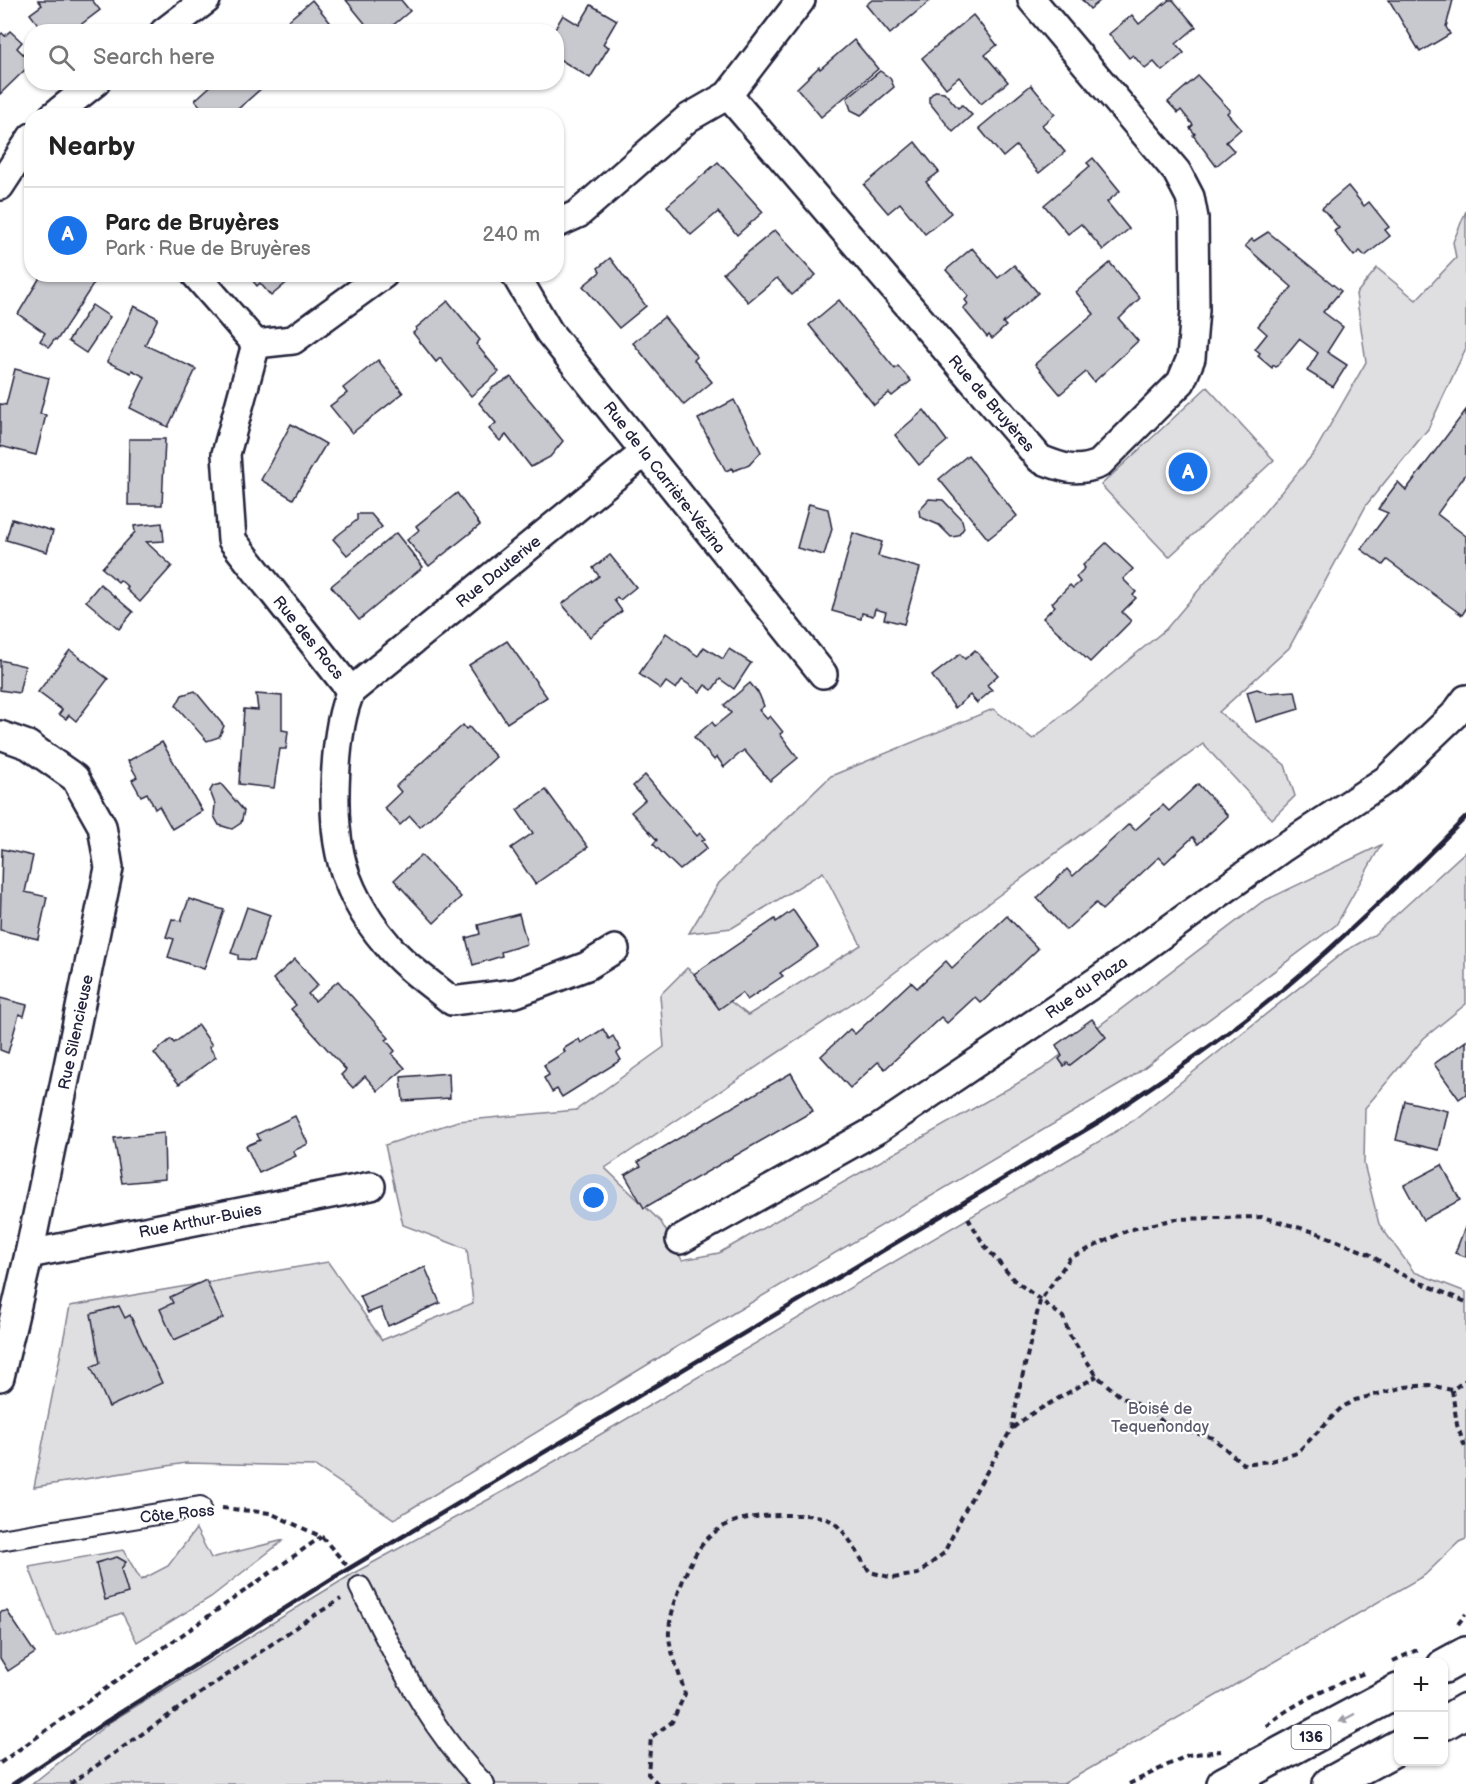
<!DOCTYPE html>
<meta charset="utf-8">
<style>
:root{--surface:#fff;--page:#f2f2f2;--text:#222;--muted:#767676;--line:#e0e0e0;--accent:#1a73e8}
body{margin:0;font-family:"Balsamiq Sans",sans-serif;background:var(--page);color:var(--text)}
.controls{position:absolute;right:18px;bottom:18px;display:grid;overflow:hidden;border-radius:12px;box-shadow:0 2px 4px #0004}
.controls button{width:54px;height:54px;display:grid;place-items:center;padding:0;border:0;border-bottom:2px solid var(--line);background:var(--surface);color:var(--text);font:30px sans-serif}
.you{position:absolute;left:594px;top:1198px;width:21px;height:21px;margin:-15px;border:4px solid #fff;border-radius:50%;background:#1a73e8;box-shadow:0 0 0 9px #1a73e833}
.badge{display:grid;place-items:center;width:39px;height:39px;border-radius:50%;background:var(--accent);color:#fff;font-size:20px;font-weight:700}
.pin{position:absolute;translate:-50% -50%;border:3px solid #fff;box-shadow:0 2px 6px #0006}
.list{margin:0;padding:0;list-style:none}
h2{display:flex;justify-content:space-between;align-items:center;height:78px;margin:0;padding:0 24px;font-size:26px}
h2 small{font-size:20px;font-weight:400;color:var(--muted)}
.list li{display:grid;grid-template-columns:39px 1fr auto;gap:18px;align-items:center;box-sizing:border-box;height:96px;padding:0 24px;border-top:2px solid var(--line)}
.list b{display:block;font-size:22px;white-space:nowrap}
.list p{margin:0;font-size:20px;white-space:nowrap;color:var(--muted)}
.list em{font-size:20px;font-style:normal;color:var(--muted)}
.icon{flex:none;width:33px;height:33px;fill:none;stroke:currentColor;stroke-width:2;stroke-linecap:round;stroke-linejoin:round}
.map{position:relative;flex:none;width:1466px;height:1784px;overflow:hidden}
.search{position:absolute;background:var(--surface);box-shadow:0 2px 4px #0004;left:24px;top:24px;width:540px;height:66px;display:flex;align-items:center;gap:15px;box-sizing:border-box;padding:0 21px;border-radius:24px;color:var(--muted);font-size:22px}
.panel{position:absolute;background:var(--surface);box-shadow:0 2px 4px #0004;left:24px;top:108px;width:540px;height:174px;border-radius:24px}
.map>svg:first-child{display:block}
.green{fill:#dfdfe2;stroke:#80808e;stroke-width:1.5}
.building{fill:#c8c8cf;stroke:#22223b;stroke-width:1.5}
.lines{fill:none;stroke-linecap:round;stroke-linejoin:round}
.pedestrian-casing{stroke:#22223b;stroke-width:24}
.minor-casing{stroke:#22223b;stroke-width:32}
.primary-casing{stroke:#22223b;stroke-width:38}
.path{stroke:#22223b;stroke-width:4;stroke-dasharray:6 4.5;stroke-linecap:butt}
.pedestrian{stroke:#fff;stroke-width:20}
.minor{stroke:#fff;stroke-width:27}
.primary{stroke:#fff;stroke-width:33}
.rail{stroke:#22223b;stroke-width:4.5}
.oneway{fill:#9c9ca7}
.labels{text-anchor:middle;stroke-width:4.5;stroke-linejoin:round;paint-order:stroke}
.shield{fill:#fff;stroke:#646476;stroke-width:1.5}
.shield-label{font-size:15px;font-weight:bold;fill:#22223b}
.street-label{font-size:16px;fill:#22223b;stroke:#fff}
.park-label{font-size:16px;fill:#5b5b6d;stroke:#fff}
</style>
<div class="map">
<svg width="1466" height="1784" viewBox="0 0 1466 1784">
<rect width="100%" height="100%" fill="#fff"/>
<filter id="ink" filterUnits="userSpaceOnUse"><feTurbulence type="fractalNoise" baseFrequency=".0167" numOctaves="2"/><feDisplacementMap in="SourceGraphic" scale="12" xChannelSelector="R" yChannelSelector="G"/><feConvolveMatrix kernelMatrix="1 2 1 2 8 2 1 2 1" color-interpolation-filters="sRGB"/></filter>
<g filter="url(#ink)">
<g class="green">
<polygon points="1466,211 1466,348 1428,429 1367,504 1289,648 1219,712 1285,765 1295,796 1272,819 1203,744 863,996 605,1168 661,1222 682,1260 719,1253 1041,1070 1262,902 1381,845 1336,925 1126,1081 693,1337 394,1519 315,1466 186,1463 34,1487 70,1306 328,1262 382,1340 473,1303 467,1249 403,1225 385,1145 458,1121 576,1110 664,1047 660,995 687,968 748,1015 861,945 823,872 732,928 689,933 719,883 831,776 993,709 1033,739 1166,629 1314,453 1366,362 1356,294 1377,268 1416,300 1456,258 1453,242"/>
<polygon points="1207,387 1274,460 1169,557 1101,485"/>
<polygon points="1466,851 1466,1004 1424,1038 1365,1108 1364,1164 1379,1224 1414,1272 1466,1292 1466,1539 1459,1542 1425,1575 1063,1784 32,1784 110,1722 354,1573 504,1491 1127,1125 1345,951 1374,935"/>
<polygon points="196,1529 211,1558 284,1540 211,1597 137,1642 122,1613 56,1636 29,1567 123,1550 141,1580 168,1566"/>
</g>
<g class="building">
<polygon points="38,0 92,0 100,10 71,32 44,32 30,14 42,5"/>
<polygon points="312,0 338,32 275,32"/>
<polygon points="346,0 401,0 410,11 385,32 372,32"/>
<polygon points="872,0 931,0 890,34 866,5"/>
<polygon points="1082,0 1101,0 1090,9"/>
<polygon points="1169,0 1173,0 1196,27 1176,44 1184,53 1162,71 1154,62 1145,69 1133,55 1129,58 1109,34 1132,15 1139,24"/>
<polygon points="1389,0 1453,0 1446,27 1450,34 1420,52"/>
<polygon points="591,5 617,20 603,44 609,47 590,78 556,57 556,32 553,32 563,15 579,25"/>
<polygon points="973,15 997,45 985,55 1008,82 981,104 959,77 946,88 922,58"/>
<polygon points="10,31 22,42 17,48 32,63 0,94 0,35 2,33 5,36"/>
<polygon points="854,40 878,69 821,117 797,88 819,67 820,69"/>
<polygon points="880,71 890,78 894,87 861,115 851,110 847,98"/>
<polygon points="1198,76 1230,110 1227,113 1241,129 1226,142 1234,151 1216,166 1193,135 1195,134 1190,128 1193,125 1181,110 1178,113 1168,102"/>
<polygon points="215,82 262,82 264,86 230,116 208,116 195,100"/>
<polygon points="1031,85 1055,114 1042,125 1065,152 1039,173 1016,146 1003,157 979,128"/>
<polygon points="935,91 944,92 958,108 962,105 972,115 953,132 929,102 929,97"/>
<polygon points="915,142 939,172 926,182 951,213 925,234 900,203 888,213 864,185"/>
<polygon points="1093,158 1120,191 1107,202 1129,229 1103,250 1081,224 1068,234 1044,205 1090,166 1087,163"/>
<polygon points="718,162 763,212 737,235 718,212 691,235 667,206"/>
<polygon points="1348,186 1364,206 1369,202 1389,227 1385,230 1390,236 1365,256 1360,251 1354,256 1334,231 1339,228 1322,208"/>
<polygon points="775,230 816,275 792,295 777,278 748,302 723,273"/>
<polygon points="1268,232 1341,291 1323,312 1343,327 1327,352 1347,365 1333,387 1307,371 1318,353 1299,339 1276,367 1273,365 1272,368 1258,356 1260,353 1255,349 1267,334 1258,326 1292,287 1245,246 1252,239 1254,241"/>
<polygon points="972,248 998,278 1014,265 1038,293 1003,323 1006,326 992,339 989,335 987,337 963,308 968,304 965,300 969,296 946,270"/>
<polygon points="610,258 646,306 619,328 583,286 600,272 598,268"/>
<polygon points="1110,263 1140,298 1119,319 1138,341 1094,382 1086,372 1060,394 1035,364 1094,314 1076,292"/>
<polygon points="42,274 100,274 57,340 55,339 49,347 40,341 45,333 18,314"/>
<polygon points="247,274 297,274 271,296 260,283 257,286"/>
<polygon points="839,300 895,369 898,366 911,381 892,396 889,393 874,405 809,325"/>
<polygon points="448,301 480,340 476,344 499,372 471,396 440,358 436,362 413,333 417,330 416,328"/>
<polygon points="92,305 110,317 86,353 68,341"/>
<polygon points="134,306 158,318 145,345 196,369 168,427 130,408 145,377 132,370 131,373 107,362"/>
<polygon points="664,317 697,357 694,360 712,382 684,405 633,343"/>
<polygon points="378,360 403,393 352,433 330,406 347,393 343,388"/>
<polygon points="15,369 49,378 40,414 46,415 36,455 0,446 0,404 6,405"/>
<polygon points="511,377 563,441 550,457 531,467 506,435 500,441 489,429 496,423 479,403 492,388"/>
<polygon points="734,400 761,452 749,465 733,471 732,468 726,471 698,419"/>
<polygon points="924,410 947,441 919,465 895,435"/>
<polygon points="1466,410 1466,474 1437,514 1466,536 1466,609 1462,615 1387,560 1383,565 1361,549 1388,513 1378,509 1398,482 1406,490"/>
<polygon points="291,424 326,444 293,499 261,480"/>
<polygon points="129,439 165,439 162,505 128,505"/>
<polygon points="968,455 1017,516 988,539 939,479"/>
<polygon points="457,493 480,525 429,566 407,540 419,530 416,526"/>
<polygon points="929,499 943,500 962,520 964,528 958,536 951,537 939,525 920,517 919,510"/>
<polygon points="809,504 828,509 832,529 824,555 797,548"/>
<polygon points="357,514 371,514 382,527 347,555 333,539 357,520"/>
<polygon points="12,519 53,531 47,552 6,540"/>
<polygon points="162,523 164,541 146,542 172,566 140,602 126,589 128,587 120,580 118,582 102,568 135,532 134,526"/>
<polygon points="396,533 423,567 359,620 331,586"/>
<polygon points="853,533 882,542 878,556 920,568 904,624 884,619 886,612 875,609 873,616 862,613 861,619 832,611"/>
<polygon points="1106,543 1133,569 1123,579 1136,592 1133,595 1136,598 1122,612 1131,621 1090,662 1043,618 1055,606 1052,603 1070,585 1073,588 1080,582 1076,577 1085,568 1083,565"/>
<polygon points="610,555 636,587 620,600 617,597 614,600 622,611 590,637 562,604 599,576 593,568"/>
<polygon points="100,584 133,612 119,629 86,601"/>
<polygon points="666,633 698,656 704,647 723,659 729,649 751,663 734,689 720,679 712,690 705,685 700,692 682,680 676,689 666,682 661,689 639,674"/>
<polygon points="507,641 547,697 507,723 469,665"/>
<polygon points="70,650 108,679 76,721 69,715 66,719 59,714 62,710 38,692"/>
<polygon points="975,650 998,675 987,685 992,690 977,703 970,695 955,708 932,676 960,654 965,659"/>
<polygon points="0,660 25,666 19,693 0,690"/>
<polygon points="750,683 759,694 764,706 759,710 767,719 770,716 783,732 780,734 798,758 770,781 744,750 724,767 717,757 714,760 694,737 712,722 715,726 731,713 724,705"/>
<polygon points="1257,689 1267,693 1295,691 1299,709 1256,722 1247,692"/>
<polygon points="195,691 224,726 219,737 207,741 176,706 182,695"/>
<polygon points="256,694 282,696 282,730 288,731 286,749 280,749 274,788 239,784 244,709 258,710"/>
<polygon points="463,725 466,729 469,727 496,757 420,827 410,816 400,825 384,808 401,792 396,786"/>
<polygon points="162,742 202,811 172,829 159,806 155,809 147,793 141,796 132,780 137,777 128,761"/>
<polygon points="645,775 697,836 700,833 705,839 702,841 707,848 680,870 653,844 657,840 631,812 645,800 633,786"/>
<polygon points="221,784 244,811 241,823 232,829 219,825 214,816 215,804 210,791 213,786"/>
<polygon points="1198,784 1228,816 1198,844 1193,837 1165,863 1159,857 1102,910 1096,903 1066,930 1037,898 1067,869 1073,876 1129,824 1135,830 1163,805 1169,811"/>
<polygon points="546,790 588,847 535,884 511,848 533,833 517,810"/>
<polygon points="2,849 33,856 25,892 47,897 38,939 0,930"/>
<polygon points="421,855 461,897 434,923 394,880"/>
<polygon points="189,899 224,910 204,969 168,957 174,939 166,937 172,919 181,921"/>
<polygon points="247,907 270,915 254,960 238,959 238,955 231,953"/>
<polygon points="793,910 818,947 780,973 783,976 747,1000 742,993 719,1009 694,974 775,919 776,922"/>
<polygon points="519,914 527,944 501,952 502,956 473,965 466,938 480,934 478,925"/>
<polygon points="1007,916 1038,949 981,1003 975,997 947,1023 941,1017 885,1069 878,1062 850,1088 821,1056 850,1029 855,1034 911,982 917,988 946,961 952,968"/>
<polygon points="295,959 318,985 308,994 315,1001 338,981 389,1038 386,1040 395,1051 392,1054 405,1068 378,1091 365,1076 353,1088 341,1075 346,1070 291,1009 296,1005 273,979"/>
<polygon points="0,998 27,1005 24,1016 19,1014 8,1053 0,1050"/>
<polygon points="1092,1019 1106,1037 1070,1065 1067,1063 1064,1066 1059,1059 1062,1056 1056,1045"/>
<polygon points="198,1025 212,1045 209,1047 216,1057 179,1084 154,1053 171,1039 174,1043"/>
<polygon points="603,1029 609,1039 613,1036 621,1050 617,1053 621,1060 562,1097 557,1089 552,1092 544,1078 549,1075 544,1065 565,1052 563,1049 579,1039 581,1043"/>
<polygon points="1466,1041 1466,1094 1459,1099 1434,1064"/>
<polygon points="449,1073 450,1098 403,1101 401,1077"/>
<polygon points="791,1073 813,1111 644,1208 625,1175 641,1166 638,1162"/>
<polygon points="1405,1101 1448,1111 1439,1150 1396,1140"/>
<polygon points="295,1116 308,1144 293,1151 296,1156 259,1173 246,1146 260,1140 257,1134"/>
<polygon points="164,1133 165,1179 122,1183 114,1138"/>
<polygon points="1442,1165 1460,1200 1423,1220 1404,1185"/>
<polygon points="1466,1225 1466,1257 1455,1253"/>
<polygon points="425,1267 440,1303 388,1326 381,1308 368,1313 360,1296"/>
<polygon points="206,1280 223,1318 174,1340 160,1309 173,1303 170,1297"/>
<polygon points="119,1306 125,1318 130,1315 162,1383 109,1407 91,1367 100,1363 91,1314"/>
<polygon points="117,1557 126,1562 121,1569 128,1593 105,1600 96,1563"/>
<polygon points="7,1611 35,1653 8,1671 0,1658 0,1612"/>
</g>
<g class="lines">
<g class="pedestrian-casing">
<g id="pedestrian">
<polyline points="0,1540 200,1507"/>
<path d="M360,1587C396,1657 428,1728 484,1784"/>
</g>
</g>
<g class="minor-casing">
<g id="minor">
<polyline points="164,32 206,0"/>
<path d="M728,95L1040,459C1062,468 1077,473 1099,464L1181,382L1191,358L1195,310L1194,218L1190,197L1177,172L1032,0"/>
<polyline points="53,116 96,82"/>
<polyline points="0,186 32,137"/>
<polyline points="556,224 578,214 688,118 728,95 801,0"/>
<polyline points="195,274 256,344"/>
<polyline points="515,274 549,332 823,674"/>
<polyline points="256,344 226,454 232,540 351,691"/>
<polyline points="256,344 293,340 384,274"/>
<polyline points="0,735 28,745 75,778 102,826 109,868 29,1254 0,1377"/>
<path d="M615,949L587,966L516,993L452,1001C430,983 403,965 386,943C365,919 346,885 340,854C331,814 334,727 351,691L645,452"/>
<polyline points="680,1240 878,1129 1097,981 1281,849 1387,779 1454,715 1466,699"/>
<polyline points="29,1254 371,1186"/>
</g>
</g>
<g class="primary-casing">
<g id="primary">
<polyline points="1444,1666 1466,1654"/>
<polyline points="1444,1723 1466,1710"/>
<polyline points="1224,1784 1398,1691"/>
<polyline points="1330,1784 1398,1747"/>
</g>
</g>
<g class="path">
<polyline points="968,1218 984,1245 1014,1280 1063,1317 1070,1336 1097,1376 1121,1397 1149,1409 1165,1424 1213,1438 1243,1464 1271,1461 1297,1453 1341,1408 1355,1400 1405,1387 1429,1385 1452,1390 1466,1380"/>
<polyline points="1452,1390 1457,1425 1466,1450"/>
<polyline points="1013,1428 1028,1416 1097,1376"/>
<polyline points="222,1508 270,1513 322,1537 350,1569"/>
<polyline points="1458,1624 1466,1614"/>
<polyline points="1393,1661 1419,1649"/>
<path d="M1266,1726C1295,1702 1329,1688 1364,1673"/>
<polyline points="0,1763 321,1537"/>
<polyline points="70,1784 302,1623 341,1599"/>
<path d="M658,1784L648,1774L651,1737L672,1722L685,1694C681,1678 670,1650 669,1637C668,1622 675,1602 680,1588C701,1530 725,1515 786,1515C800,1515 819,1514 831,1521C848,1531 858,1557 870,1572L893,1578L918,1574L944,1553L966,1508L1012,1428L1018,1395L1040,1301L1070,1258L1128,1230L1176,1219L1262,1217L1318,1233L1369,1254L1398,1273L1466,1302"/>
<polyline points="1129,1784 1188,1755 1221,1751"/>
</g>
<use href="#pedestrian" class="pedestrian"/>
<use href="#minor" class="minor"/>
<use href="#primary" class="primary"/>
<path class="rail" d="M13,1784L104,1723L333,1578L1102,1120C1165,1078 1229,1035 1287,986C1350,933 1408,876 1466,817"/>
</g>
<defs><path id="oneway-solid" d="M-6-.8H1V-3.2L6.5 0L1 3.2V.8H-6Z" transform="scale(1.5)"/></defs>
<use class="oneway" href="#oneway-solid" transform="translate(1347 1718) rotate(152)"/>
</g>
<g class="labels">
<rect class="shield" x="1291.5" y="1725" width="39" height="24" rx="4.5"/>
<g class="shield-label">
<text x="1311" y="1742">136</text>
</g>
<g class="street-label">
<text transform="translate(992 403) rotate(49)" y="6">Rue de Bruyères</text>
<text transform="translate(665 477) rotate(52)" y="6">Rue de la Carrière-Vézina</text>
<text transform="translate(498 571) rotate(-39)" y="6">Rue Dauterive</text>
<text transform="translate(309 637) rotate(51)" y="6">Rue des Rocs</text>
<text transform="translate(1086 987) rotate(-35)" y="6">Rue du Plaza</text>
<text transform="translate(75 1032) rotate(-78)" y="6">Rue Silencieuse</text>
<text transform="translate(200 1220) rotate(-11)" y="6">Rue Arthur-Buies</text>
<text transform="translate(177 1513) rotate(-6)" y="6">Côte Ross</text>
</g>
<g class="park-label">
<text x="1160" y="1414">Boisé de<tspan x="1160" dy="18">Tequenonday</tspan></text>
</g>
</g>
</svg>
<div class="controls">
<button>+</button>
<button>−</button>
</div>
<div class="you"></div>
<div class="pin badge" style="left:1188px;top:472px">A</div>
<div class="search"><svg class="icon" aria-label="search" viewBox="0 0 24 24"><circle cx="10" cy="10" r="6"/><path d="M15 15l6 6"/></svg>Search here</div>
<section class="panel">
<h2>Nearby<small></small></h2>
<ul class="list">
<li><span class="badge">A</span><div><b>Parc de Bruyères</b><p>Park · Rue de Bruyères</p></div><em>240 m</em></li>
</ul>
</section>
</div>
